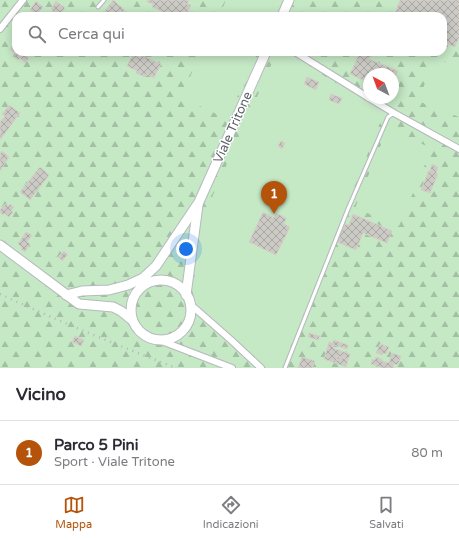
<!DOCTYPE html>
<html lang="it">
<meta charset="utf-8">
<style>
:root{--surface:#fff;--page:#f2f2f3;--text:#2b2b33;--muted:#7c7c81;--line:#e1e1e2;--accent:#b45309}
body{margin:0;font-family:"Varela Round",sans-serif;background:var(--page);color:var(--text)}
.compass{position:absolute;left:363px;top:68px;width:36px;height:36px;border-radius:50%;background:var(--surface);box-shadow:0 2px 10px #0003;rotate:319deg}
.you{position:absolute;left:186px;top:249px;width:14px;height:14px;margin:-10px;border:3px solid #fff;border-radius:50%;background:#1a73e8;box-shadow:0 0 0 6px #1a73e833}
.badge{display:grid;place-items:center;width:26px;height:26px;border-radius:50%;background:var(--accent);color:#fff;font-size:13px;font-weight:700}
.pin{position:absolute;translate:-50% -33px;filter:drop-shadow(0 1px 2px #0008)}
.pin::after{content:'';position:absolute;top:21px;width:14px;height:12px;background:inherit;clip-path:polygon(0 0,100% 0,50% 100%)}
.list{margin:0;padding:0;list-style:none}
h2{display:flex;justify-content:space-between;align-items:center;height:52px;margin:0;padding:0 16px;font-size:17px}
h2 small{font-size:13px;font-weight:400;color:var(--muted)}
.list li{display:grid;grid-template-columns:26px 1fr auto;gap:12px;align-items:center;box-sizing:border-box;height:64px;padding:0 16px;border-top:1px solid var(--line)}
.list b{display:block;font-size:15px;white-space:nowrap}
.list p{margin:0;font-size:13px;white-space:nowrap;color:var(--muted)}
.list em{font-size:13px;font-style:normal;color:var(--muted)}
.icon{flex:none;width:22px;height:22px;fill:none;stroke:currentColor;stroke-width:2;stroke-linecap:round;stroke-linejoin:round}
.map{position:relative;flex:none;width:459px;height:368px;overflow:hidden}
.search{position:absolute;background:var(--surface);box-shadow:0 2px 10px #0003;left:12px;right:12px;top:12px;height:44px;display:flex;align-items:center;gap:10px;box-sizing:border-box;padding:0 14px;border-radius:12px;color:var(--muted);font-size:15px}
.sheet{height:116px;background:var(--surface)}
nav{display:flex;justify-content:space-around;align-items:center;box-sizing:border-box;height:56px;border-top:1px solid var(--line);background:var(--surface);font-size:11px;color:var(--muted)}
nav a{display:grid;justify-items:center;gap:2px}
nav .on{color:var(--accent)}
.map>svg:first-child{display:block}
.forest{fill:url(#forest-firs);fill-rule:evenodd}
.park{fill:#c5e8c5}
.building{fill:url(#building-cross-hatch);stroke:#d6d1c6}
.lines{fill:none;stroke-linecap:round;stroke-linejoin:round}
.lane-casing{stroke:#b5b8bc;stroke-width:5}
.street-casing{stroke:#b5b8bc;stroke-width:8}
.secondary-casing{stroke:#b6babf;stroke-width:11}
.lane{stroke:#fff;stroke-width:3}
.street{stroke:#fff;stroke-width:6}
.secondary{stroke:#fff;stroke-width:9}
.rail{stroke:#b6b7b8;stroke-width:2.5;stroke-dasharray:1 5;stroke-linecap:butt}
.labels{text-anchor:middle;stroke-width:3;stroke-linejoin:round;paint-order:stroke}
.street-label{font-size:13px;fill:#5f6368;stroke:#fff}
</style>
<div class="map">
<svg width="459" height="368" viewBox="0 0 459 368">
<defs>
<pattern id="forest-firs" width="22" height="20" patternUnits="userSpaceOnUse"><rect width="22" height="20" fill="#c5e8c5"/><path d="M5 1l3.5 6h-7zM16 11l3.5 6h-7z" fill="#a3c0a4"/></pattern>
<pattern id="building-cross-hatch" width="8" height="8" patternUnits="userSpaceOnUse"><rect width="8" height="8" fill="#cccac5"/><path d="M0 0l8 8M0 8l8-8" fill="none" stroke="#a9a8a4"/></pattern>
</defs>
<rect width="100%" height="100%" fill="#f1efe8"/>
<path class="forest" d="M0,0H459V368H0ZM16,16H443V52H16ZM369,74H393V98H369Z"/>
<g class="park">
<polygon points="226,0 282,0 274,16 219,16"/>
<polygon points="201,52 258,52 227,119 181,97"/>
<polygon points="277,52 286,52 384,113 282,368 266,368 249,354 199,307 193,294 200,224"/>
<polygon points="435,58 459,68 459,117 418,101"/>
<polygon points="387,130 432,148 399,226 355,208"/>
</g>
<g class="building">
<polygon points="113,0 125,10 120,16 101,16"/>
<polygon points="148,0 187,0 189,1 187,4 191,5 186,16 181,16 176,14 175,16 172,16 152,7 153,4 147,2"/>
<polygon points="400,0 459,0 459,38 455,47 443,42 443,16 394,16"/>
<polygon points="36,1 43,7 37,15 30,10"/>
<polygon points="56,1 65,8 60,14 63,16 49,16 53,11 51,9"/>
<polygon points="16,41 16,52 30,52 27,56 29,58 25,63 20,58 18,60 14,57 16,54 10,49"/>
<polygon points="360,52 367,52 371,54 369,59 398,71 393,81 393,74 369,74 369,83 350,74"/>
<polygon points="133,54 140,58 141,55 161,64 154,78 147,74 145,77 136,73 137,71 127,66"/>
<polygon points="307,77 319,82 316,90 304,84"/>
<polygon points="331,94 342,98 339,104 329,100"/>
<polygon points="9,105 20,113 0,140 0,122 5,116 2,114"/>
<polygon points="281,141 285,143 282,149 278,146"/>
<polygon points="2,151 9,157 0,171 0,154"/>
<polygon points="432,164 438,167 436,173 438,174 430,193 421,190 429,170 430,171"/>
<polygon points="40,167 49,175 30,200 20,192"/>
<polygon points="5,204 8,206 10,204 14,207 11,211 13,212 9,217 4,213 3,215 0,212 0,210"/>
<polygon points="263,212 274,218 276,213 286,218 284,224 290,227 276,255 249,242"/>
<polygon points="353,214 392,231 387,243 363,233 356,250 337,242 345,224 349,225"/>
<polygon points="26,232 32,235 27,242 30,244 25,252 21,249 22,247 18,244"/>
<polygon points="64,251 68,255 62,261 58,257"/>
<polygon points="309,333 320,336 318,340 308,337"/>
<polygon points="75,336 84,340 81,346 72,342"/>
<polygon points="334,340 348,345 347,349 334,345 333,348 350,354 348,360 338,356 335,363 324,359 329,342 332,343"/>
<polygon points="380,344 389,347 386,354 383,353 382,355 376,353"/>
<polygon points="392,353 401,356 398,365 394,364 393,368 383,368 371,364 372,359 375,360 376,357 382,359 382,361 389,363"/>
<polygon points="338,356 348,360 346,367 335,363"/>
<polygon points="302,357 315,361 312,368 298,368"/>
</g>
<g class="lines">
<g class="lane-casing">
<g id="lane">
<polyline points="98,7 104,0"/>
<polyline points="285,368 348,209 388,117 394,113"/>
</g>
</g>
<g class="street-casing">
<g id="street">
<polyline points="0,29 23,0"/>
<polyline points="295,52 369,98"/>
<polyline points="369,98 394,113 459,149"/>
<polyline points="190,304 231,340 261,368"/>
<polyline points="159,340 232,368"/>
</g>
</g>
<g class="secondary-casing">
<g id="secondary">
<polyline points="282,16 289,0"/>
<polyline points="0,245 79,304 113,307 121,311 132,320"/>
<circle cx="161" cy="310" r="30"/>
<polyline points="66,295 82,291 109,290 128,285 143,278 156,266 199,202 266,52"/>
<polyline points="186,295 198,205"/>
</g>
</g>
<use href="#lane" class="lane"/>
<use href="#street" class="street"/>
<use href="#secondary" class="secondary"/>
<path class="rail" d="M0,294C58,321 117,345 176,368"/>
</g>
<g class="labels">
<g class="street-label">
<text transform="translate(232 127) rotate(-66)" y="5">Viale Tritone</text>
</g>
</g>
</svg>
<svg class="compass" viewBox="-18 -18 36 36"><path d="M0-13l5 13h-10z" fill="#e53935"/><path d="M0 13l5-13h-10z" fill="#7c7c81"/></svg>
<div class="you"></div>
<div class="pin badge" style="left:274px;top:214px">1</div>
<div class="search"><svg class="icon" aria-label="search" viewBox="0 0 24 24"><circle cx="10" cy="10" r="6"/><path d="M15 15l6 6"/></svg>Cerca qui</div>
</div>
<section class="sheet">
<h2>Vicino<small></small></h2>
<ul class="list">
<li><span class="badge">1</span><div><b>Parco 5 Pini</b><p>Sport · Viale Tritone</p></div><em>80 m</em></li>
</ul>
</section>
<nav>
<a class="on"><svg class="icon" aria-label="map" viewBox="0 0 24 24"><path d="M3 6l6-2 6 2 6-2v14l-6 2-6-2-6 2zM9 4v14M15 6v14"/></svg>Mappa</a>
<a><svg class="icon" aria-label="directions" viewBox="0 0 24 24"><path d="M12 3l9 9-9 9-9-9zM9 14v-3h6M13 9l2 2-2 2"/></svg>Indicazioni</a>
<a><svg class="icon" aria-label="saved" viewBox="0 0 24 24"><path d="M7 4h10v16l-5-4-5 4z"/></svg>Salvati</a>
</nav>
